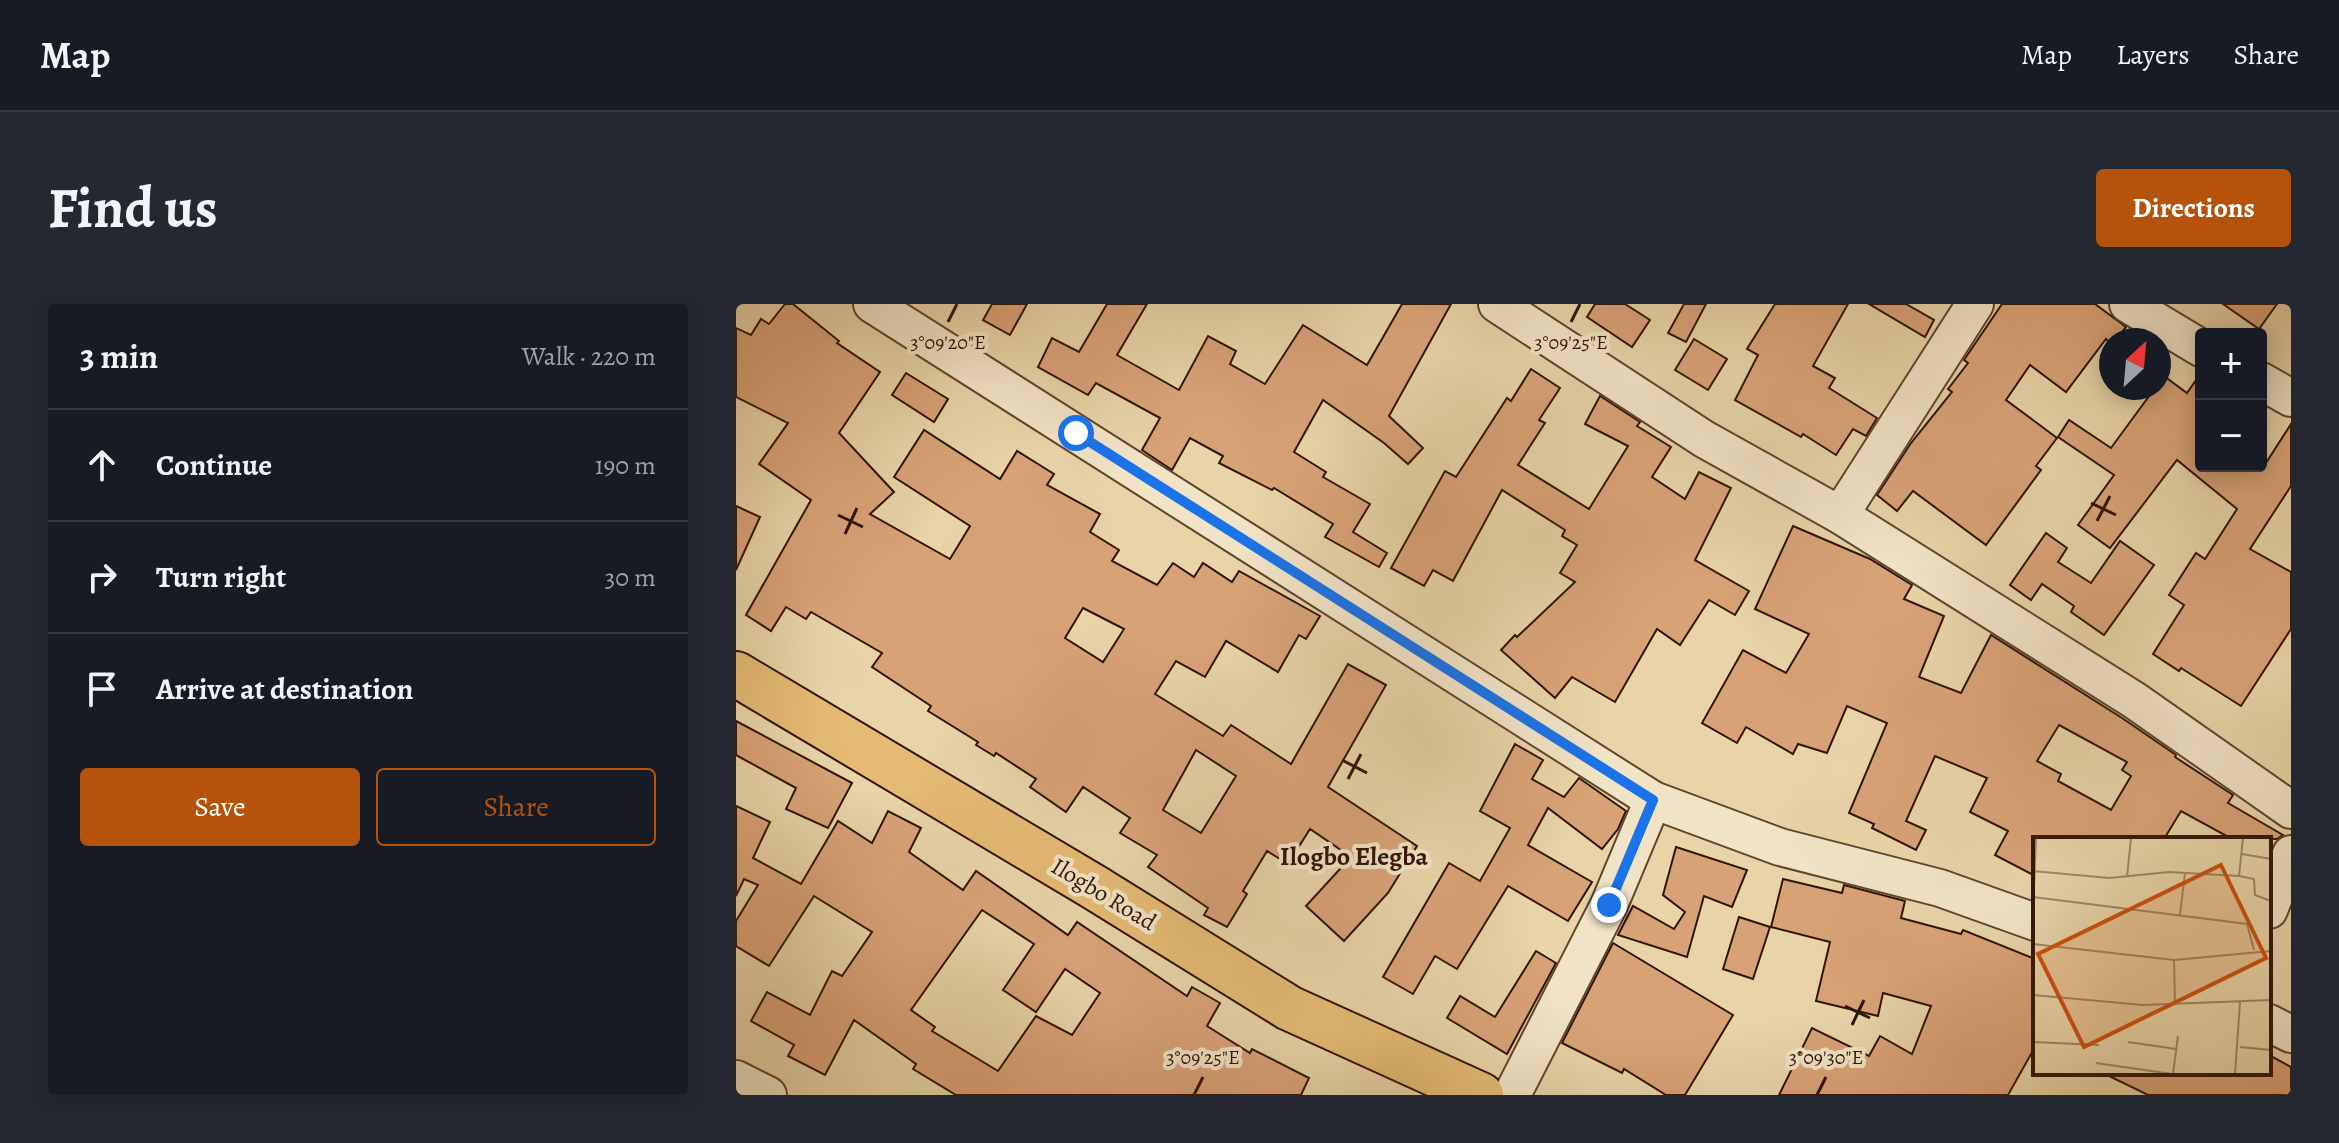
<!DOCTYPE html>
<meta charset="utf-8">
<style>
:root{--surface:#171b24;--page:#242831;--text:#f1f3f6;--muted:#9ea1a6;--line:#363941;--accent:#b45309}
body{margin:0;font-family:Alegreya,serif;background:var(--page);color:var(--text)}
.controls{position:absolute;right:24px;top:24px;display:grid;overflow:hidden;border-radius:8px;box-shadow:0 4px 20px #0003}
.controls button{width:72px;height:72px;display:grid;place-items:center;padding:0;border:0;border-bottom:2px solid var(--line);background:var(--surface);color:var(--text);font:40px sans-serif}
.compass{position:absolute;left:1363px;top:24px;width:72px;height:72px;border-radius:50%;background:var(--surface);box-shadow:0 4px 20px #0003;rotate:26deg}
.stop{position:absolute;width:24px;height:24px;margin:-18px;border:6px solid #1a73e8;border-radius:50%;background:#fff}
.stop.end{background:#1a73e8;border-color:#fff;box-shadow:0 2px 8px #0008}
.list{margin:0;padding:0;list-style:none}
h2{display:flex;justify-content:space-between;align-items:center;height:104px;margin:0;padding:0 32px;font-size:34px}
h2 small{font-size:26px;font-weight:400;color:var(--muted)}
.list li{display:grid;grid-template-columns:52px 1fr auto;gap:24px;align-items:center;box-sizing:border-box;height:112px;padding:0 32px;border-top:2px solid var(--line)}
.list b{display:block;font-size:30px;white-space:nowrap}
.list em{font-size:26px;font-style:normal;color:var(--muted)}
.actions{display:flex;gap:16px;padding:24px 32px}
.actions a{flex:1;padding:18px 0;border:2px solid var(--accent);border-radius:8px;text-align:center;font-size:28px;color:var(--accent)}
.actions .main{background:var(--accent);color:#fff}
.icon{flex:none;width:44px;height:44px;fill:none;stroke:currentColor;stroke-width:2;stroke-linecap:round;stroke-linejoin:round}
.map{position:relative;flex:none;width:1555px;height:791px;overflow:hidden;border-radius:8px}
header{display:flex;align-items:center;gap:48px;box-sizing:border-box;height:112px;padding:0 40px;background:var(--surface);border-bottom:2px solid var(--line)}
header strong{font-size:38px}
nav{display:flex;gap:44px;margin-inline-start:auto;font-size:28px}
.intro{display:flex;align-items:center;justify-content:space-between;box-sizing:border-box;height:192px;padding:0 48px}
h1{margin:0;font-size:56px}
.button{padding:20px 36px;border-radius:8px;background:var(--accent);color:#fff;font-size:28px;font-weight:700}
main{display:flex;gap:48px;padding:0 48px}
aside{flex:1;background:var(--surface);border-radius:8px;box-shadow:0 4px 20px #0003}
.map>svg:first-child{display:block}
.building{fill:#d8a277;stroke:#321504;stroke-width:2;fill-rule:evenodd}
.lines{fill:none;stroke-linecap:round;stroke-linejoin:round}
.minor-casing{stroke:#60452d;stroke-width:40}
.major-casing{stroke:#321504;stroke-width:48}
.minor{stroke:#f0e3c6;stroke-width:36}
.major{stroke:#e4ba74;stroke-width:44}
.route{stroke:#1a73e8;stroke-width:10}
.ticks{fill:none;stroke:#321504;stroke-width:3}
.labels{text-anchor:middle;stroke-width:8;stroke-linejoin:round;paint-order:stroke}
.street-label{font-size:24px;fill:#321504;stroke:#f0e3c6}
.neighbourhood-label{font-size:26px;font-weight:bold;fill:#321504;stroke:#f0e3c6}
.inset-road{fill:none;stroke:#9f8866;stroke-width:2}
.view{fill:#cd4f0b;fill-opacity:0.15;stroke:#cd4f0b;stroke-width:4}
.inset-edge{fill:none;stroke:#321504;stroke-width:4}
.ticks-label{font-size:20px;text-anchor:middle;fill:#321504;stroke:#f0e3c6;stroke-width:8;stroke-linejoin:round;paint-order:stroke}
</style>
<header>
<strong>Map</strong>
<nav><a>Map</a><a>Layers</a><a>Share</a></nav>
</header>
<div class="intro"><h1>Find us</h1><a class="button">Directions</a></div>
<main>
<aside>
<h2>3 min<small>Walk · 220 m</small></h2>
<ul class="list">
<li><svg class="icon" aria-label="ahead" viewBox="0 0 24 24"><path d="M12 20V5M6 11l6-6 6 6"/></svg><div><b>Continue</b></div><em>190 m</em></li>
<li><svg class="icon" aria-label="right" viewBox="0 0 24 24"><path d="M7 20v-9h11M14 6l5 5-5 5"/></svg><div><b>Turn right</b></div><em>30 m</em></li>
<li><svg class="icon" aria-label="arrive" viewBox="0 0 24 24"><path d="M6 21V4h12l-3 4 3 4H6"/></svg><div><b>Arrive at destination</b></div></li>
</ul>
<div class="actions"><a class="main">Save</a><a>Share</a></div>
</aside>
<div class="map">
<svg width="1555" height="791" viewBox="0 0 1555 791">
<rect width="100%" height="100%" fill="#e8d4a7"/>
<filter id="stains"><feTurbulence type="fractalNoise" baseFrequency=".0025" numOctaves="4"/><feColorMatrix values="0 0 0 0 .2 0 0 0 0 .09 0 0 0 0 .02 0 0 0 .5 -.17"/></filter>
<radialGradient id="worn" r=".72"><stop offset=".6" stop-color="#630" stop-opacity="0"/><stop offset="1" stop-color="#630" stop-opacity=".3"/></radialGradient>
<g class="building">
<path d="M49,0H57L103,37L101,39L144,68L103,129L158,188L134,210L214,255L234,222L158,173L188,126L264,175L281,147L318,170L311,181L364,210L354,228L383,246L376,257L421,281L437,259L458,273L467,259L496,278L503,267L584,312L570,335L563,331L542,368L490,337L469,373L440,357L419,390L487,432L495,421L555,460L612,360L650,381L592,483L681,542L652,589L608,637L570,602L615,553L574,525L552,560L531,547L507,587L511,590L491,623L468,611L472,604L412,563L421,551L384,529L394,514L347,483L330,508L294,483L300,475L260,449L258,452L240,441L242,438L192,407L195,402L136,363L146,349L75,308L70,315L50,303L35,327L10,311L75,196L23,160L52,119L0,93V24L15,31L25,15L33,20ZM347,304L388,325L367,358L329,334ZM460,446L500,472L465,529L427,506Z"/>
<polygon points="256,0 291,0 274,31 247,16"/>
<polygon points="371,0 411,0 381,51 443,86 472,32 500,47 494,60 529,80 567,21 631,61 666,0 715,0 653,112 687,144 672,160 648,139 587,96 558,148 590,168 587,173 634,200 617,228 651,249 643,263 589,233 597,220 538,184 536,186 483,159 487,152 454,134 436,166 406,146 424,114 360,79 352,91 302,63 316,34 343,48"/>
<polygon points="859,0 889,0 914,16 896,43 851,13"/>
<polygon points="948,0 970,0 950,38 932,29"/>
<polygon points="1039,0 1112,0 1077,62 1099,74 1093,84 1141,114 1130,132 1117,125 1100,151 1067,130 1065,133 999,96 1022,51 1011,45"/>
<polygon points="1133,0 1170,0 1198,16 1189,33"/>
<polygon points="1266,0 1359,0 1390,23 1380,36 1375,36 1375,40 1370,35 1330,88 1294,61 1270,96 1321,134 1300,162 1305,166 1250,241 1177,187 1161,207 1141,191 1175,139 1216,88 1212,85 1232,59 1228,56"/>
<polygon points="1487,0 1541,0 1523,25"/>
<polygon points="958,35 991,55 972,86 939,66"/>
<polygon points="795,65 824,84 803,116 809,119 782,161 853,205 892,142 849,120 864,92 904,118 901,122 935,143 916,173 949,195 963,168 995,184 959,256 1013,287 999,311 973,296 944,341 921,325 879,398 836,373 819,394 765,346 779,331 781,333 839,278 824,269 841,241 826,232 829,226 766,186 717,277 697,266 688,282 655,264 709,167 720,173 771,94 775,97"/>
<polygon points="170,69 212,95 198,118 156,91"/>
<polygon points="1465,69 1465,162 1528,162 1555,120 1555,182 1514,245 1555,268 1555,325 1505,402 1445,364 1443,367 1417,350 1448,301 1433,291 1460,249 1469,255 1501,205 1441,156 1374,244 1342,221 1378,171 1322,133 1333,116 1375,144 1419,84 1423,84 1428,72 1451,89"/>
<polygon points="0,202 24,213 0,266"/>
<path d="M1057,222L1134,255L1176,281L1168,295L1208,312L1183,373L1225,389L1255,331L1386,414L1440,451L1439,453L1497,491L1492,499L1547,531L1541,535H1496L1445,507L1428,535H1299V572L1259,551L1272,527L1234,508L1251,474L1199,452L1170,517L1190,526L1180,546L1136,524L1138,520L1113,509L1151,419L1111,402L1091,449L1062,440L1057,450L1010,423L1001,439L966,419L1007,346L1050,369L1073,330L1019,305ZM1323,421L1391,458L1386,466L1395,472L1375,506L1322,477L1325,470L1301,457Z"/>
<polygon points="1310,229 1331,244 1322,258 1355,279 1384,237 1418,261 1368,331 1335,308 1338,302 1306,280 1295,296 1274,281"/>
<polygon points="0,417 116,479 92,524 50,505 60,484 0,451"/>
<polygon points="779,440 807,456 796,475 828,493 843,474 890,507 882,525 866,545 812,504 792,541 856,578 832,617 772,582 721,665 699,652 677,690 647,673 713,559 744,577 774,524 744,507"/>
<path d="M0,502L34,518L17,554L65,580L102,517L136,539L152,507L185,524L173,548L227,586L240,567L332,631L341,618L451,692L456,683L484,699L471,722L514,749L516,745L573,774L565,791H220L177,765L180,760L118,716L89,771L52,752L58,741L15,717L31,688L74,711L96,667L106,672L136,628L78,592L33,662L0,642V617L22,581L8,575L0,592ZM246,606L298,640L267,686L300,708L329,665L364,689L336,731L300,712L262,767L196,727L199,723L175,706Z"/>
<polygon points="940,543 1011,566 996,603 968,592 951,653 882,631 897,602 938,625 949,608 927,591"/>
<polygon points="1047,575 1106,589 1108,581 1169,597 1165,614 1225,630 1227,626 1299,655 1299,743 1272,791 1043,791 1076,724 1133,752 1144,732 1176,750 1195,702 1147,689 1142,712 1080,697 1094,638 1035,623"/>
<polygon points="1003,613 1034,623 1017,675 987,665"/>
<polygon points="877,639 997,711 949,791 930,791 888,765 886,769 826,739"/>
<polygon points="800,647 820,659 771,750 711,714 724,692 759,713"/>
<polygon points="1533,751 1555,763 1555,791 1412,791 1367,769 1533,769"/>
</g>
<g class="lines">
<g class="minor-casing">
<g id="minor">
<polyline points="136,0 917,496 1044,543 1204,584 1299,618"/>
<polyline points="761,0 968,135 1104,211 1398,396 1555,506"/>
<polyline points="1392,0 1465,44"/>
<polyline points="1525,77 1555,94"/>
<polyline points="1104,211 1239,0"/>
<polyline points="1533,606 1555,550"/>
<polyline points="1533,719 1555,730"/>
<polyline points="0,775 32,791"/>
<polyline points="776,791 873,601 917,496"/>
</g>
</g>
<g class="major-casing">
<polyline id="major" points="0,370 358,583 553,704 745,791"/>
</g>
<use href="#minor" class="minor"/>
<use href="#major" class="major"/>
</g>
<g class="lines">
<polyline class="route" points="340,129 917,496 873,601"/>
</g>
<path class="ticks" d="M212,18L221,0M835,18L844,0M1355,199L1380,211M102,211L127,223M1361,217L1374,192M109,230L121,204M606,456L631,469M612,475L625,450M1109,702L1134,714M1116,721L1128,696M458,791L467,773M1081,791L1090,773"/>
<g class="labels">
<g class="street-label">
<text transform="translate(368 590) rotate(31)" y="8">Ilogbo Road</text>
</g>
<g class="neighbourhood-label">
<text x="618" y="561">Ilogbo Elegba</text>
</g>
</g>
<g transform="translate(1297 533)">
<rect width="238" height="238" fill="#e8d4a7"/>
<path class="inset-road" d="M209,17L238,22M0,34L76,41L136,35L206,39L221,42L222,58L238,64M206,39L210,1M94,40L98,1M0,60L214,87L221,113M0,78L3,1M147,78L152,36M0,107L141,123L238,114M141,123L142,167M0,158L110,168L238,163M0,205L66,208M95,205L143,212M207,210L238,213M63,226L139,237M140,237L145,199M202,237L207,165"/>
<path class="view" d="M188,28L233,121L51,210L5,117Z"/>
<rect width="238" height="238" class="inset-edge"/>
</g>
<g class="ticks-label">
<text x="212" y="45">3°09'20"E</text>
<text x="835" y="45">3°09'25"E</text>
<text x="467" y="760">3°09'25"E</text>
<text x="1090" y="760">3°09'30"E</text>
</g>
<rect width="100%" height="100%" filter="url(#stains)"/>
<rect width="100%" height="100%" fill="url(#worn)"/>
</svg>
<div class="controls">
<button>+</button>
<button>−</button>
</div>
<svg class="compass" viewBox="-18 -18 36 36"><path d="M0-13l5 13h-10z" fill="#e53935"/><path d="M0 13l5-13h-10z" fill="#9ea1a6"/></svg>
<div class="stop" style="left:340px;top:129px"></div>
<div class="stop end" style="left:873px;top:601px"></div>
</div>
</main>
